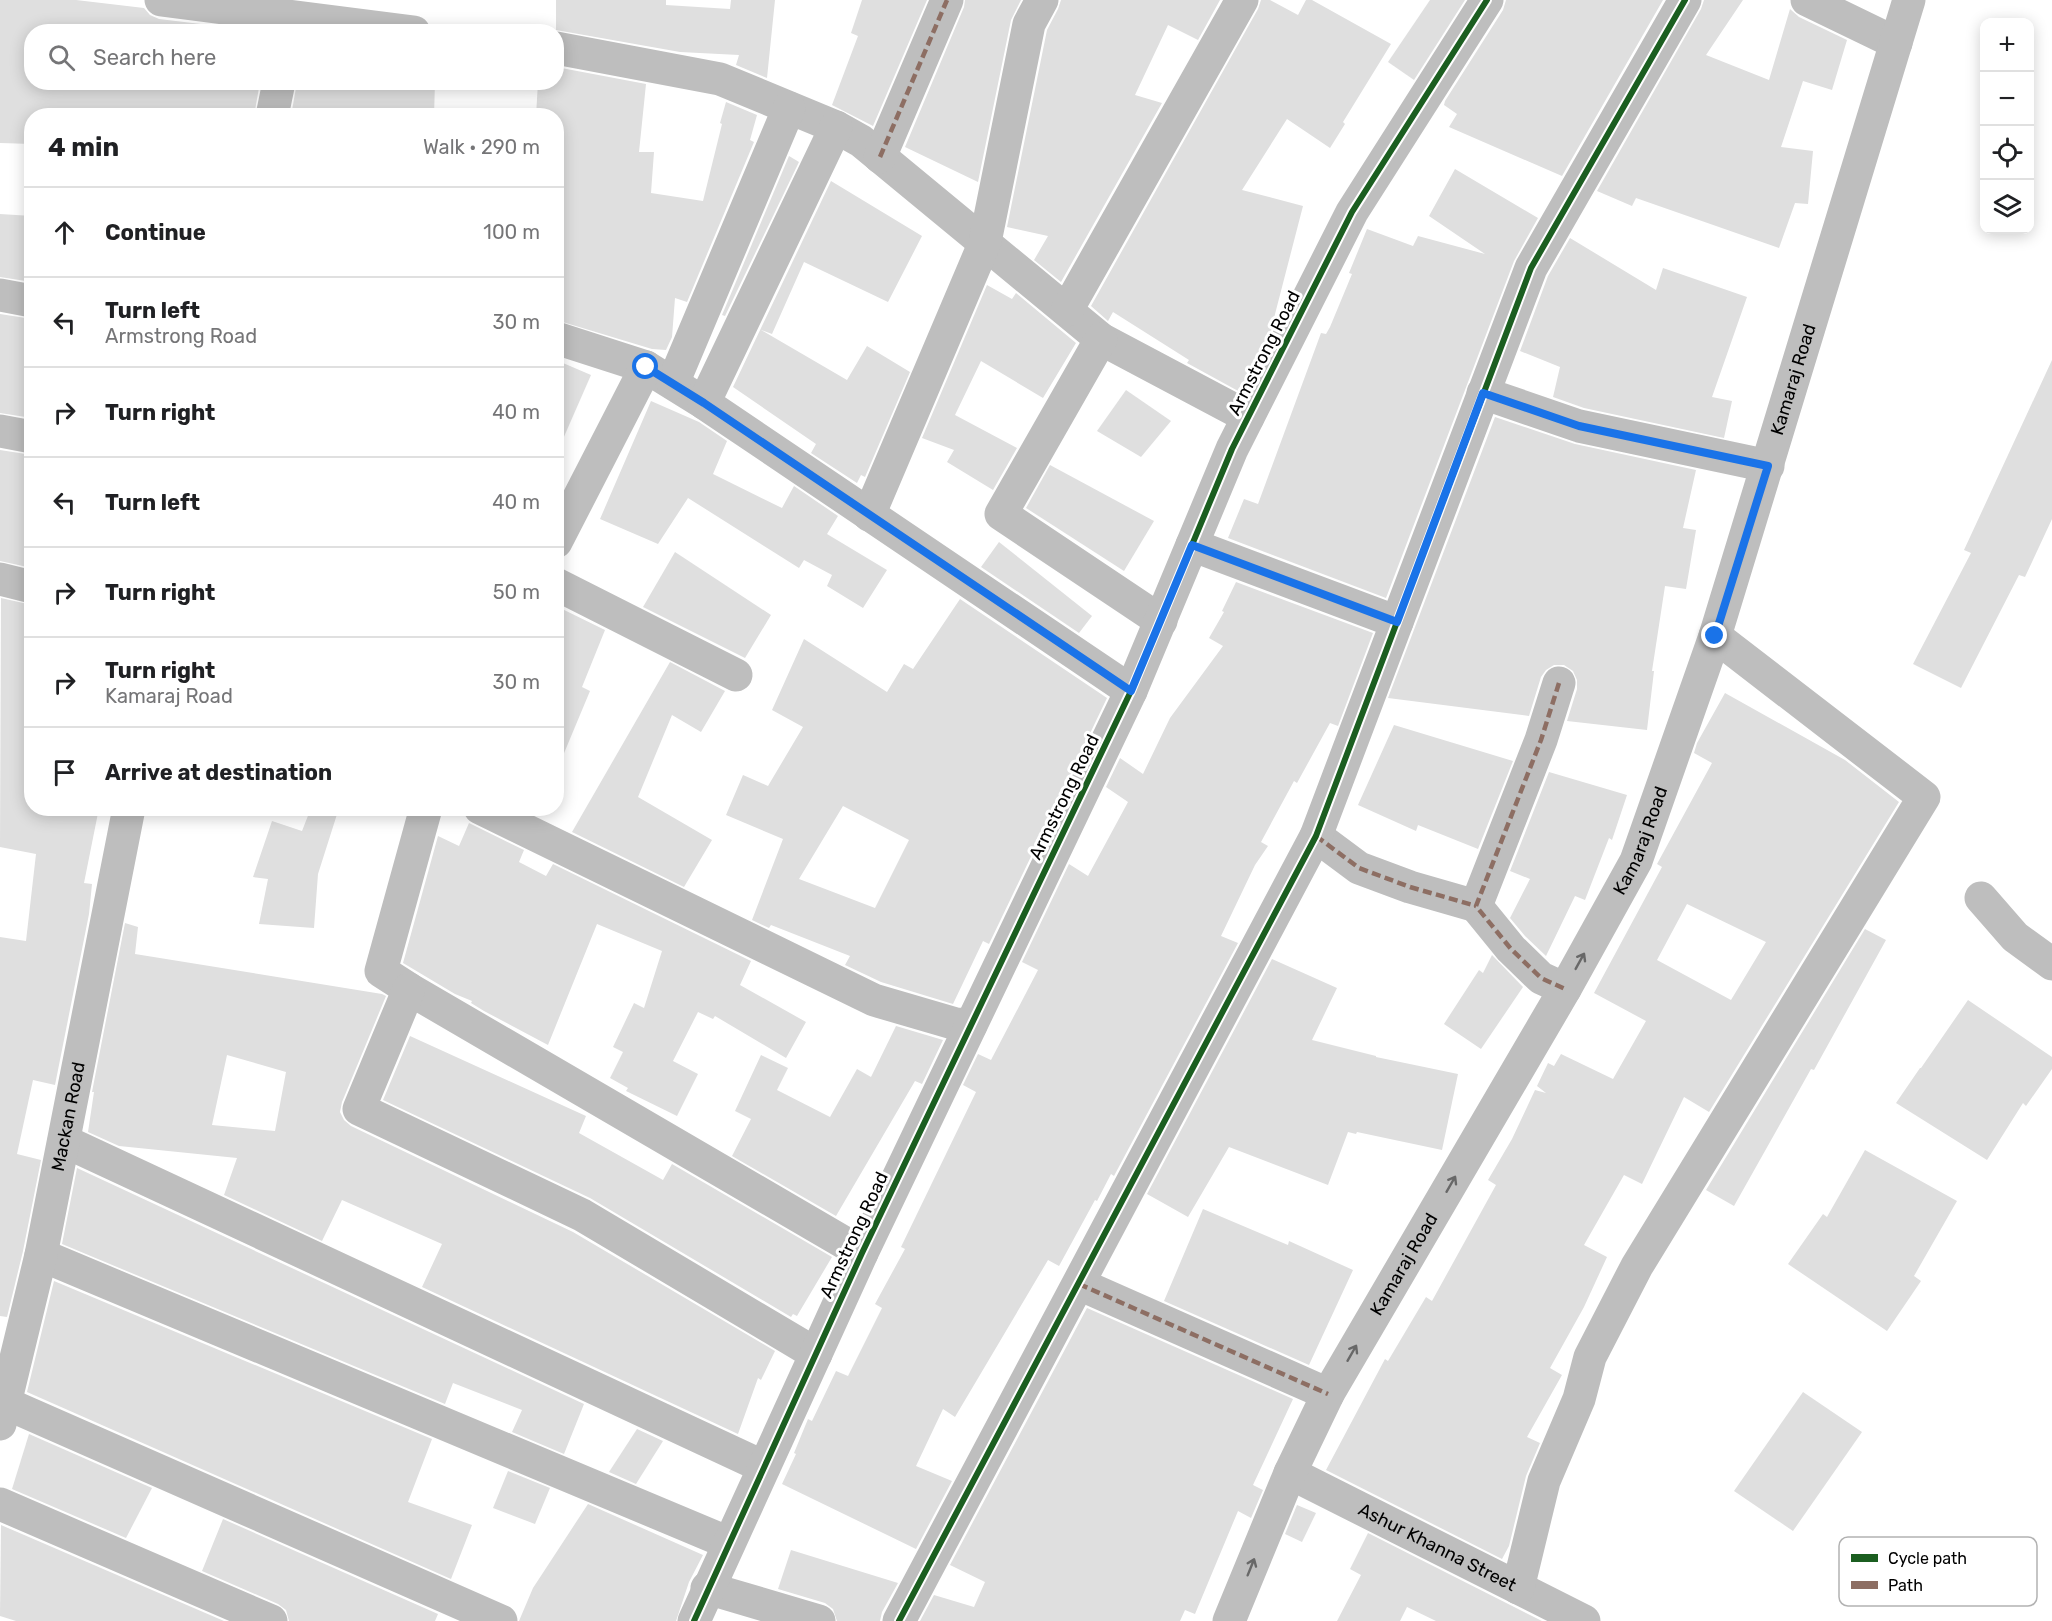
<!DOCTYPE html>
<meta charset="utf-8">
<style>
:root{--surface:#fff;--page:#f2f2f2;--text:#202124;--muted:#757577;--line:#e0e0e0}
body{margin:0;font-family:Rubik,sans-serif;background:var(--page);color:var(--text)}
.controls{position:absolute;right:18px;top:18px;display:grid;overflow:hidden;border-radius:12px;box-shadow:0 3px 15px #0003}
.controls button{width:54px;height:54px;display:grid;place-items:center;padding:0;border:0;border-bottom:2px solid var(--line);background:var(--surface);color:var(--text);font:30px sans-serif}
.stop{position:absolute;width:18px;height:18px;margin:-14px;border:4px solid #1a73e8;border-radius:50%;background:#fff}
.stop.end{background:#1a73e8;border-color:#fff;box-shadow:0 2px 6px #0008}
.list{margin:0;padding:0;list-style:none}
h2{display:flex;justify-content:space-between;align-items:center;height:78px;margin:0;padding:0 24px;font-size:26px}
h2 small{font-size:20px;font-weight:400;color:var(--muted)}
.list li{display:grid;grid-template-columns:39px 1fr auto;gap:18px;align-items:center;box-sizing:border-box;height:90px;padding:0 24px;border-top:2px solid var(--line)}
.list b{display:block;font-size:22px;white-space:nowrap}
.list p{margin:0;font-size:20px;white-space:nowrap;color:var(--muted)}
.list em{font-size:20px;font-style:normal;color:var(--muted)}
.icon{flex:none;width:33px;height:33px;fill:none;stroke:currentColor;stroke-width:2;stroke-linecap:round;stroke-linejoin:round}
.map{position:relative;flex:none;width:2052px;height:1621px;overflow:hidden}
.search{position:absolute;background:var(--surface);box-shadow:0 3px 15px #0003;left:24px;top:24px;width:540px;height:66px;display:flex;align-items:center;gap:15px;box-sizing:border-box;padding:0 21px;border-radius:24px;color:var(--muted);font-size:22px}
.panel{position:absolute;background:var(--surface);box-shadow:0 3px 15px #0003;left:24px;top:108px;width:540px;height:708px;border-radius:24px}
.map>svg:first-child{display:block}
.building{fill:#dfdfdf;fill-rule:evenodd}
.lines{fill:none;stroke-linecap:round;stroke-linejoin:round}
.minor{stroke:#bebebe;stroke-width:33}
.quiet{stroke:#8d6e63;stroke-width:4.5;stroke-dasharray:9 4.5;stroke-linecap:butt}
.cycleway-casing{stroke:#fff;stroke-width:10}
.cycleway{stroke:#1b5e20;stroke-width:6}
.oneway{stroke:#686868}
.route{stroke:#1a73e8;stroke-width:8}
.labels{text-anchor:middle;stroke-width:6;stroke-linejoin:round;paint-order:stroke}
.street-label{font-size:18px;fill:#000;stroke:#fff}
.key{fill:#fff;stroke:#b2b2b2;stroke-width:1.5}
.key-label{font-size:16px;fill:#000}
</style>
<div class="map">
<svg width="2052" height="1621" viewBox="0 0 2052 1621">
<rect width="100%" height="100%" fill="#fff"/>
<g class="building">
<polygon points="0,0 76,0 144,8 150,15 159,19 251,30 32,32 32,82 260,82 254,116 32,116 32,144 0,143"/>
<polygon points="556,0 666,0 666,5 730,9 731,0 775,0 767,78 736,65 739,55 680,52 556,30"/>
<polygon points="862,0 927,0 873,126 832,105 858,36 851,33"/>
<polygon points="965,0 1021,0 1011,20 978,182 905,147 964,7"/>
<polygon points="1061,0 1220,0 1198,40 1168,25 1135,95 1162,103 1061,282 1034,260 1048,236 1007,227 1047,30 1058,9"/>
<polygon points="1261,0 1270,0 1298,15 1306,0 1312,0 1391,44 1343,122 1345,124 1330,148 1287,119 1242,190 1303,206 1274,318 1277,319 1240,392 1187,363 1189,360 1113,312 1108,321 1091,306 1258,9"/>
<polygon points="1430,0 1465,0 1414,80 1388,62"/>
<polygon points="1506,0 1663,0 1562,176 1449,127 1457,114 1444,105 1445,101 1503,10"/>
<polygon points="1704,0 1743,0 1706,55 1769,80 1790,9 1799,17 1847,40 1832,90 1803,81 1781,147 1813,151 1808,204 1795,203 1779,248 1636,198 1632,206 1597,191 1701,9"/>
<polygon points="556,67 646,84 639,152 654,152 651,193 703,201 722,124 720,123 726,102 757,115 750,140 754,142 687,302 675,298 672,337 666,350 652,349 556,320 556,116 536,116 538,82 556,82"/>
<polygon points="297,82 435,82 434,116 291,116"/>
<polygon points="789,156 799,162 725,316 722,315"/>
<polygon points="1455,169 1538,218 1514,261 1386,598 1228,538 1244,499 1258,504 1321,333 1326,334 1330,327 1352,274 1349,273 1367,229 1413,246 1418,236 1485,254 1429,216"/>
<polygon points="831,181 922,236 888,302 804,262 772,334 761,330 847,380 867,346 910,372 865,477 861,475 857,483 811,453 816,444 733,387"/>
<polygon points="0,214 32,216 32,282 0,277"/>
<polygon points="1570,238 1656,290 1663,268 1747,297 1712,397 1732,401 1724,438 1584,408 1553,397 1560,367 1520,351 1548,276"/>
<polygon points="987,285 1012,299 1016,293 1076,343 1043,398 981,361 955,415 1017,448 993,490 947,462 954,450 922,438"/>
<polygon points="0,314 32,319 32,418 0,413"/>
<polygon points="556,360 591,375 556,455"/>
<polygon points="2052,360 2052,519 2025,577 2019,575 1961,688 1913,664 1971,553 1964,550"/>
<polygon points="1126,390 1171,421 1141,457 1097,431"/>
<polygon points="651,401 699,422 727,441 713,474 782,508 794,486 838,516 827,534 887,570 863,608 827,586 832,575 804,560 799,568 688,498 658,544 600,519"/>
<polygon points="1495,417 1575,444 1696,470 1683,528 1696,530 1686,589 1665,586 1652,671 1654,671 1647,730 1567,721 1577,689 1577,680 1573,671 1564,665 1554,665 1546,670 1541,677 1529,716 1388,698"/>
<polygon points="0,450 32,455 32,568 0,561"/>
<polygon points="1050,465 1154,521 1124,571 1026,508"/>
<polygon points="999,542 1092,616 1079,633 981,567"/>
<polygon points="675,552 771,615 745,658 643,607"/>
<polygon points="1236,582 1373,633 1338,726 1330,723 1297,783 1294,781 1261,842 1268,846 1255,865 1221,936 1238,943 1114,1176 1111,1174 1097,1201 1095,1200 1059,1266 1048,1260 955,1417 943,1409 916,1466 952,1481 916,1549 782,1484 796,1454 794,1453 808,1419 812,1421 836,1371 848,1376 882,1308 875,1304 905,1249 901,1247 976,1092 963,1085 978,1054 991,1060 1038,970 1022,962 1069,864 1088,876 1128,802 1106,787 1120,758 1143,774 1170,718 1223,646 1209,638 1224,612 1222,611"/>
<polygon points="1,598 32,605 32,808 99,808 84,883 92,884 89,914 55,1085 33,1080 17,1154 41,1160 23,1251 7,1317 0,1316 0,937 26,941 36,854 0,847"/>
<path d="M960,599L1107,698L989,944L983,941L953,1004L881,982L845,965L850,956L771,925L769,928L752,920L783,839L726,815L743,775L768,786L803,727L772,710L804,639L887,692L904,664L913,669ZM843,806L909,840L875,908L799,879Z"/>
<polygon points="556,606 605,630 582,687 590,691 557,770"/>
<polygon points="670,662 725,691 701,732 672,715 638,797 712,840 684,887 572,832"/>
<path d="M1725,693L1845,760L1899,802L1709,1112L1684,1097L1642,1184L1624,1175L1584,1245L1607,1257L1584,1307L1550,1368L1562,1375L1527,1437L1540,1443L1526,1476L1509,1546L1502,1559L1326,1470L1385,1359L1388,1361L1426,1297L1432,1301L1496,1185L1488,1180L1512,1139L1535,1090L1546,1093L1537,1086L1548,1063L1554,1066L1561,1054L1613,1079L1646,1021L1594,993L1662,867L1657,864L1712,763L1694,753L1697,743ZM1687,904L1766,942L1731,1000L1657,960Z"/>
<polygon points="1394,725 1513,761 1478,849 1418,825 1416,831 1358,805"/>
<polygon points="1549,772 1627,795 1612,840 1609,838 1585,900 1575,896 1546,956 1525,936 1510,918 1530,879 1510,871"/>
<polygon points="311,808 339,808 318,874 314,928 259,924 268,879 253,877 272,821 302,831"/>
<polygon points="469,823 524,850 519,862 546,876 553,864 751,961 740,985 806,1022 786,1058 715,1016 713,1019 698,1012 673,1061 698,1074 677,1116 626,1091 628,1088 610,1078 623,1052 613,1047 634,1003 644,1008 662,951 597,924 548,1045 484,1011 471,1003 472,1001 455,994 403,963 438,836 459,846"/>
<path d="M125,923L138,927L135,954L382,994L386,996L342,1102L340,1112L344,1120L351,1126L573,1232L775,1351L761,1380L758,1378L738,1434L422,1287L442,1244L342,1200L322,1241L224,1195L237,1158L119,1146L88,1132L94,1092H92ZM227,1055L286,1072L275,1131L212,1125Z"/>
<polygon points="1865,929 1886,940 1814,1070 1811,1069 1734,1206 1706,1190"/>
<polygon points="1492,955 1523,987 1481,1049 1444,1024 1479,970 1483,973"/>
<polygon points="1272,959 1337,988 1312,1040 1376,1056 1376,1057 1458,1074 1442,1150 1357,1132 1356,1134 1348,1132 1328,1185 1229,1147 1188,1217 1147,1194"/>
<polygon points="1968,1000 2052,1057 2052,1069 2026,1106 2023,1103 1987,1160 1896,1103 1920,1068 1921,1068"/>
<polygon points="896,1026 943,1040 922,1084 915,1081 836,1216 732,1156 751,1119 735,1111 761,1055 788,1068 777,1090 830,1117 857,1069 871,1077"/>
<polygon points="410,1036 586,1116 579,1133 663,1180 672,1164 832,1257 797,1316 793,1314 791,1317 590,1198 383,1100"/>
<polygon points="1865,1150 1957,1201 1914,1276 1921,1281 1887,1331 1788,1264 1823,1214 1827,1217"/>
<polygon points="77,1168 584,1404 564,1454 512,1432 522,1410 453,1383 445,1404 62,1244"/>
<polygon points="1203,1209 1288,1245 1289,1241 1353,1270 1309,1365 1164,1301"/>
<polygon points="54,1281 432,1439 408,1502 472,1525 451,1579 27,1392"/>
<polygon points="1087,1308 1293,1399 1253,1485 1263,1490 1251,1518 1238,1511 1195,1614 1185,1610 1180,1621 920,1621 934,1595 974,1607 985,1582 950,1565"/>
<polygon points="1803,1392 1862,1432 1793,1531 1734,1491"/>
<polygon points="637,1429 663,1441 636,1484 609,1472"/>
<polygon points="29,1434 152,1488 126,1538 12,1489"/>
<polygon points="508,1471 550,1488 535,1524 493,1508"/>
<polygon points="588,1504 703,1555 689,1582 676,1621 519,1621 533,1588"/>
<polygon points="1297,1505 1316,1513 1302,1542 1285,1534"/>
<polygon points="223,1519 438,1614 435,1621 289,1621 286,1610 278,1604 202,1571"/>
<polygon points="1,1525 224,1621 16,1621 0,1616"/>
<polygon points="1368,1533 1542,1621 1436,1621 1407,1607 1400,1621 1337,1621 1361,1575 1350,1569"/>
<polygon points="791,1550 898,1583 882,1612 880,1621 837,1621 833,1609 825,1603 778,1589"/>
</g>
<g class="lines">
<g class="minor">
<polyline points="161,0 414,32"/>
<polyline points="1807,0 1896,43"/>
<polyline points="556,48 720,79 836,127 861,141 1101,339 1248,417"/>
<polyline points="272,116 279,82"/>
<polyline points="880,157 947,0"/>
<polyline points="0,295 32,301"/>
<polyline points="1067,310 1242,0"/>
<polyline points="556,338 646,367 704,403 1131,691"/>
<polyline points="1101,339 1001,514 1161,621"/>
<polyline points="673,383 789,108"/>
<polyline points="1483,393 1579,426 1768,466"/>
<polyline points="704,403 836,127"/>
<polyline points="0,431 32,437"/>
<polyline points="869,515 985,242 1029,24 1042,0"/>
<polyline points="556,542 646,367"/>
<polyline points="1192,545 1397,622"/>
<polyline points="0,579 32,587"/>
<polyline points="556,584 736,675"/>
<polyline points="1559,683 1541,740 1476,906 1511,949 1541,978 1565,989"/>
<polyline points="426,808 381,971 409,989 862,1253"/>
<polyline points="480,808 874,1000 956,1024 971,1025"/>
<polyline points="1316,836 1359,868 1410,887 1476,906"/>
<polyline points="1981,898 2015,937 2052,964"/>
<polyline points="409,989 359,1109 582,1215 816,1354"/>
<polyline points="64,1141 764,1467"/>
<polyline points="41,1255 729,1543"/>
<polyline points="1079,1284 1328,1394"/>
<polyline points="5,1403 501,1621"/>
<path id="s1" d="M0,1424L41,1255L129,808"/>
<path id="s2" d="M1290,1473L1584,1621"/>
<polyline points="0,1504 271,1621"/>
<polyline points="707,1588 819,1621"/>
<polyline points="1518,1588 1544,1481 1579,1399 1590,1357 1637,1266 1924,797 1715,636"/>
<polyline points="694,1621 862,1253 1131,691 1232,449 1352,212 1487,0"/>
<polyline points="899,1621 1316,836 1531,268 1685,0"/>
<path id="s3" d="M1229,1621L1290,1473L1328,1394L1565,989L1636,861L1715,636L1909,0"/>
</g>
<g class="quiet">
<polyline points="880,157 947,0"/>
<polyline points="1483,393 1579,426 1768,466"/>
<polyline points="1559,683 1541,740 1476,906 1511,949 1541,978 1565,989"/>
<polyline points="1316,836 1359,868 1410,887 1476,906"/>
<polyline points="1079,1284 1328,1394"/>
</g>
<g class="cycleway-casing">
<g id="cycleway">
<polyline points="694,1621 862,1253 1131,691 1232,449 1352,212 1487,0"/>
<polyline points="899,1621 1316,836 1531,268 1685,0"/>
</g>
</g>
<use href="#cycleway" class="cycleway"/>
</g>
<defs><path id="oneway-shaft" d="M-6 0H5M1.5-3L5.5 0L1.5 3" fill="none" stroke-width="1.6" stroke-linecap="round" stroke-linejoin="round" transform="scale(1.5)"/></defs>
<g class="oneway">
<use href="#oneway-shaft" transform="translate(1580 961) rotate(-61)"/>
<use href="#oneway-shaft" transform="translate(1451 1184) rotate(-60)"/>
<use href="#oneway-shaft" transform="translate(1352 1353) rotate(-60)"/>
<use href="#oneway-shaft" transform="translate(1251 1567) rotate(-68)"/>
</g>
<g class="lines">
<polyline class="route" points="646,367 704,403 1131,691 1192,545 1397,622 1483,393 1579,426 1768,466 1715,636"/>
</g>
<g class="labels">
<g class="street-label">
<text transform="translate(1264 353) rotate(-63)" y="6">Armstrong Road</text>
<text dy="6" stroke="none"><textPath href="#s3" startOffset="1370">Kamaraj Road</textPath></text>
<text transform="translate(1064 797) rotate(-64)" y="6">Armstrong Road</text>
<text dy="6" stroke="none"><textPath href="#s3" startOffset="884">Kamaraj Road</textPath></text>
<text dy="6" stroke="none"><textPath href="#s1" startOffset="315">Mackan Road</textPath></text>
<text transform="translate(854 1235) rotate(-65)" y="6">Armstrong Road</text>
<text dy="6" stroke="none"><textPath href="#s3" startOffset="398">Kamaraj Road</textPath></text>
<text dy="6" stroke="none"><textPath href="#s2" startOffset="165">Ashur Khanna Street</textPath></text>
</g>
</g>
<rect x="1839" y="1537" width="198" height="69" rx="9" class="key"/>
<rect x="1851" y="1554" width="27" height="8" fill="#1b5e20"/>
<rect x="1851" y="1581" width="27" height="8" fill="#8d6e63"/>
<g class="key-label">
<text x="1888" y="1564">Cycle path</text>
<text x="1888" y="1591">Path</text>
</g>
</svg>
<div class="controls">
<button>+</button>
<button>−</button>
<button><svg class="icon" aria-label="locate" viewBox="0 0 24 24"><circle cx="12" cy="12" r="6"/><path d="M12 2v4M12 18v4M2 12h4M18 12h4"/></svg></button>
<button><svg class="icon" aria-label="layers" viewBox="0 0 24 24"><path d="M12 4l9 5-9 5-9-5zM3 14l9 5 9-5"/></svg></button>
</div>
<div class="stop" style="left:646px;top:367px"></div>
<div class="stop end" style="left:1715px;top:636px"></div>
<div class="search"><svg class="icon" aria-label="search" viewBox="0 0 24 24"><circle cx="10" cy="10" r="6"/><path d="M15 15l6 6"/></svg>Search here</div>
<section class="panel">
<h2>4 min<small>Walk · 290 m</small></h2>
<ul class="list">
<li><svg class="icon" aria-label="ahead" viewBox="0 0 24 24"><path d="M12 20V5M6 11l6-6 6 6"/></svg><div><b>Continue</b></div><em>100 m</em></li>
<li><svg class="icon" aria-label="left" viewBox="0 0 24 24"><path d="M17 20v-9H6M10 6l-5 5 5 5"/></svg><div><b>Turn left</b><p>Armstrong Road</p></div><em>30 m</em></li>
<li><svg class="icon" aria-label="right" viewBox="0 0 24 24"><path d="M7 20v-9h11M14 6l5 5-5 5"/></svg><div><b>Turn right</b></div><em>40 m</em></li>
<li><svg class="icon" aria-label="left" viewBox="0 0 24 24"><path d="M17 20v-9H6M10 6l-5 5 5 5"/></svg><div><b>Turn left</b></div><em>40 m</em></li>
<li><svg class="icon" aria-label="right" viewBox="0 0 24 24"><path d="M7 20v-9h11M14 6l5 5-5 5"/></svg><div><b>Turn right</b></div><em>50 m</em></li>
<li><svg class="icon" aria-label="right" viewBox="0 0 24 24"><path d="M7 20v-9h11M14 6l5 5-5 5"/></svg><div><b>Turn right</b><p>Kamaraj Road</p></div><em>30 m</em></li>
<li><svg class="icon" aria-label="arrive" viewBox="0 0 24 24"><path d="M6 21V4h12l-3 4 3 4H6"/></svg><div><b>Arrive at destination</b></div></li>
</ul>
</section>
</div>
